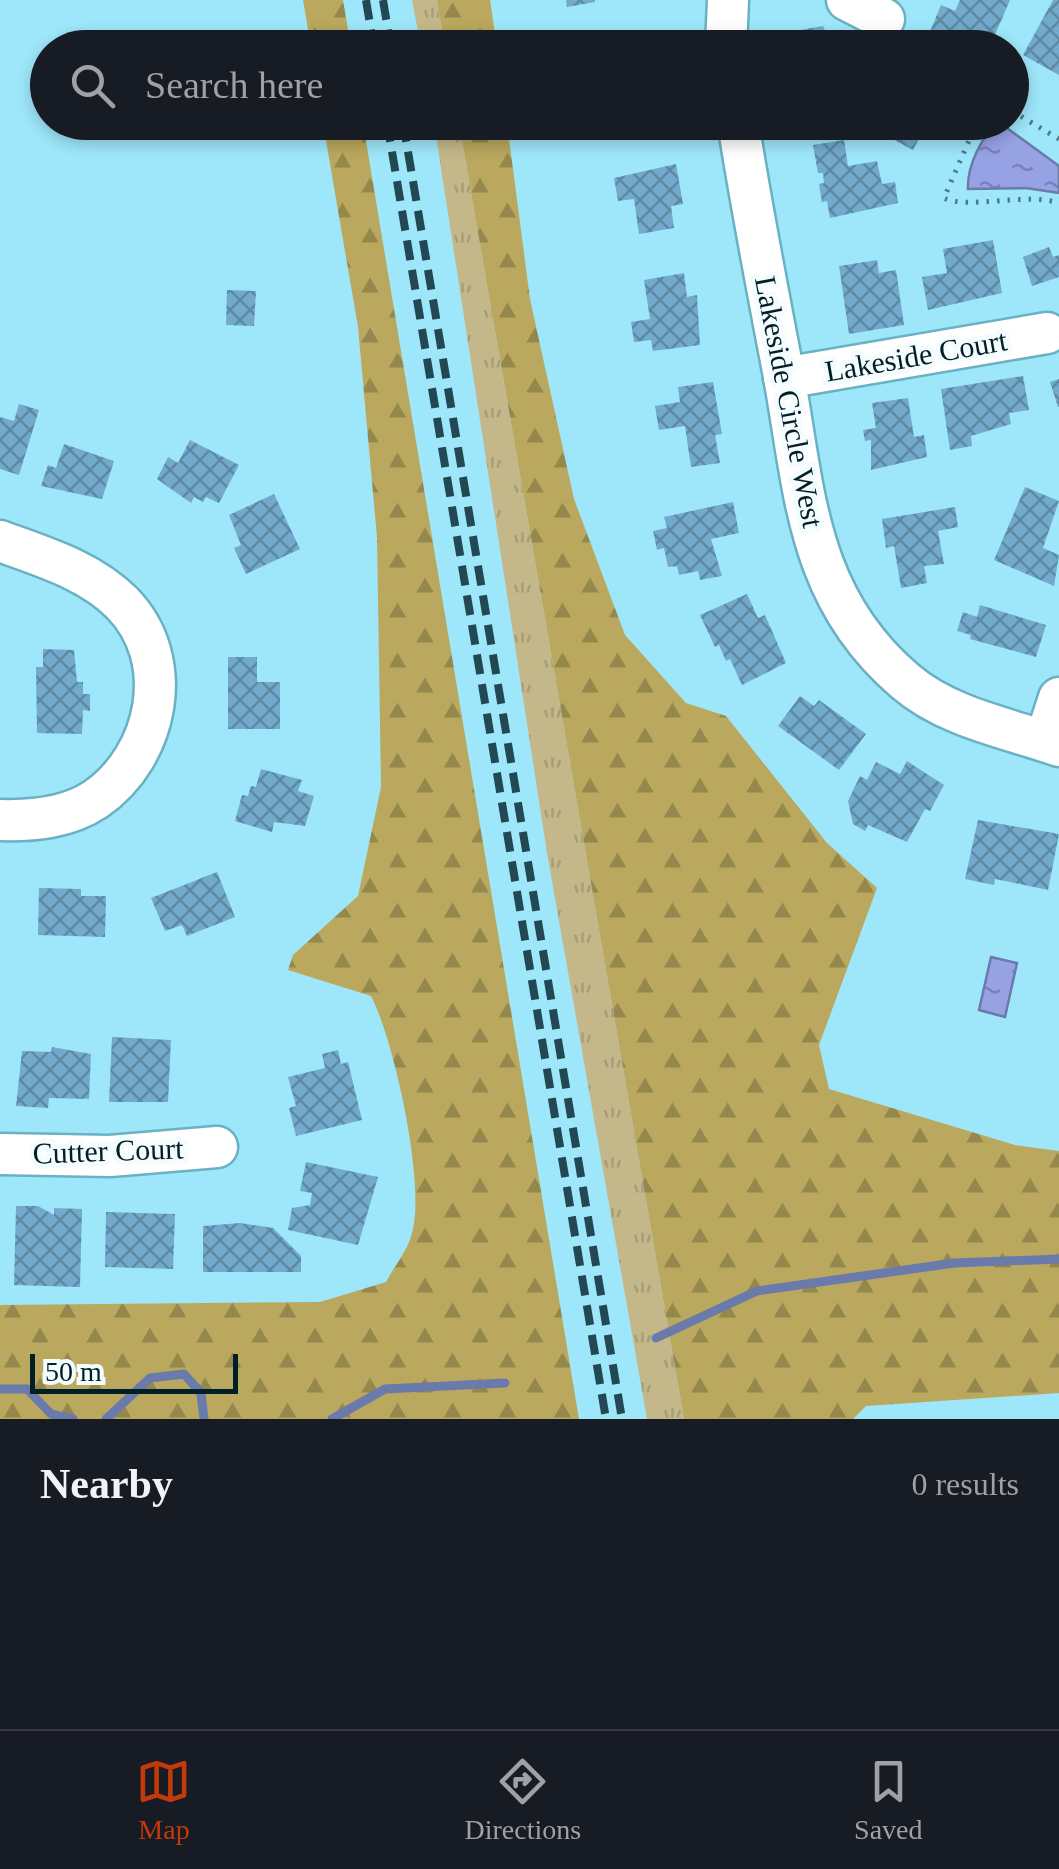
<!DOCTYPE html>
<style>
:root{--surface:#171b24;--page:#242831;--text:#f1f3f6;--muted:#9ea1a6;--line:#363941;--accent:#c2390c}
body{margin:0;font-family:Georgia,serif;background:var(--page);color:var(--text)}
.scale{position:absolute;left:30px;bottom:25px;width:208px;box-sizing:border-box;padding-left:10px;border:5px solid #011f26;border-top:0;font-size:28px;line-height:35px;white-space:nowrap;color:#011f26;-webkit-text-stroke:8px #f5fcfe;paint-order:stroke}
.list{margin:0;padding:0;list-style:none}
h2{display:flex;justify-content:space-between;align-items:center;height:130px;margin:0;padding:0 40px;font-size:42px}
h2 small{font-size:32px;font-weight:400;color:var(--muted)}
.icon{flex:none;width:55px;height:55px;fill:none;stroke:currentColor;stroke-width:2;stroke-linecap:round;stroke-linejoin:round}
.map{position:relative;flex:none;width:1059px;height:1419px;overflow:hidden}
.search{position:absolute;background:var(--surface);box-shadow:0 5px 15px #0003;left:30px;right:30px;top:30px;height:110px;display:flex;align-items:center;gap:25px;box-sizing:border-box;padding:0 35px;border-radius:55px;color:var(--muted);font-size:38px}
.sheet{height:310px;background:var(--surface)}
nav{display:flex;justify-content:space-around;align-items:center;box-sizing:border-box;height:140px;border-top:2px solid var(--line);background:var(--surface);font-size:28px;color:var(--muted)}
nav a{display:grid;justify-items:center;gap:5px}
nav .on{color:var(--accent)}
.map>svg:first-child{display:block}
.grass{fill:url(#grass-tufts)}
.forest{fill:url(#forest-firs)}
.water{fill:url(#water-ripples);stroke:#6a7bab;stroke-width:2.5}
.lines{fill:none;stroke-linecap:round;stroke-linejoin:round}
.stream{stroke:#6a7bab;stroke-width:9}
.building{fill:url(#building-cross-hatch)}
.minor-casing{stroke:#69b1c3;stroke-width:45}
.path{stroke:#4a7c88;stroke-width:5;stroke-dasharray:2.5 8;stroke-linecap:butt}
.minor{stroke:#fff;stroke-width:40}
.rail{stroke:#224953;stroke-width:8;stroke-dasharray:20 10;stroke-linecap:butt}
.labels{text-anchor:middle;stroke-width:10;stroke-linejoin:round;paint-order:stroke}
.street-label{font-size:30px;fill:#011f26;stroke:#f5fcfe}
</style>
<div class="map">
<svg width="1059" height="1419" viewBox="0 0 1059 1419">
<defs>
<pattern id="grass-tufts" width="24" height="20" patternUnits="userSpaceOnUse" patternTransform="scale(2.5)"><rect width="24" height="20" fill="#c4b88b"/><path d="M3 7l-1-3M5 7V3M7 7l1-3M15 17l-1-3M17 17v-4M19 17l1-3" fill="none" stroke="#a79e78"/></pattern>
<pattern id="forest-firs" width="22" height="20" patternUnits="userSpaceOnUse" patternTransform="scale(2.5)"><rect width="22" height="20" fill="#baa85e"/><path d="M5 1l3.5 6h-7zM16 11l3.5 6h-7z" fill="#95884d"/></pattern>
<pattern id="water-ripples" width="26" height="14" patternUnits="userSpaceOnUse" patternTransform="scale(2.5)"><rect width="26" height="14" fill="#97a2e4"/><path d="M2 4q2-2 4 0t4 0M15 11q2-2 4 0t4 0" fill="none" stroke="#7983b9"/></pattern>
<pattern id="building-cross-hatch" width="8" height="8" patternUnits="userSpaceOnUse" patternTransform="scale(2.5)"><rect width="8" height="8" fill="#73aacc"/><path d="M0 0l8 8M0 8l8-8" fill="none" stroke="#5c8aa5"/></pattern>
</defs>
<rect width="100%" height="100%" fill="#9ee7fa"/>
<g class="grass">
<polygon points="412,0 437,0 445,47 421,47"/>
<polygon points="434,123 459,123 684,1419 647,1419 547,853"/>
</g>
<g class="forest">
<polygon points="303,0 343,0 351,47 311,47"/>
<polygon points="437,0 490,0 497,47 445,47"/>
<path d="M323,123H363L579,1419H0V1305L320,1302L386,1282C394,1267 408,1250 412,1233C426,1185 394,1040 371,996L288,970L293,955L358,896L381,787L377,537L358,327Z"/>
<polygon points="459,123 507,123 530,299 574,499 625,635 686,703 726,716 827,843 877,888 819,1045 829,1089 1015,1145 1059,1151 1059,1393 866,1406 853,1419 684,1419"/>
</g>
<g class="water">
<path d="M1000,123L1059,166V193L1026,188L968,189C967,168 981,134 1000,123Z"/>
<polygon points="991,957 1017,963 1005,1017 979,1010"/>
</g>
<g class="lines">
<g class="stream">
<polyline points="656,1338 757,1291 954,1263 1059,1259"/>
<polyline points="0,1389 27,1389 51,1414 73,1419"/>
<polyline points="106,1419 150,1378 184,1374 201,1393 204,1419"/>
<polyline points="332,1419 385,1389 505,1383"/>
</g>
</g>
<g class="building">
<polygon points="566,0 595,0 595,2 567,7"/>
<polygon points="960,0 1010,0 994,37 1005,42 1002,48 961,48 929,34 941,5 955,11"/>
<polygon points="1053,0 1059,0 1059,75 1023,55"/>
<polygon points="823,26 828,37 847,34 849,48 798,48 795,31"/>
<polygon points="648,40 649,48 618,48 618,45"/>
<polygon points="861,122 928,122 913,150"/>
<polygon points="844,140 848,166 877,161 882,184 895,182 898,203 830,218 827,201 822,202 819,184 824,183 823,173 818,173 813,145"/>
<polygon points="676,164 683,204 671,206 674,228 639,234 634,199 618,201 614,178"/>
<polygon points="993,240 1002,293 928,310 922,277 947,273 943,249"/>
<polygon points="1049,247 1053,257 1059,255 1059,277 1032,286 1023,257"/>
<polygon points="877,260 879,273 896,270 904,325 849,334 839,266"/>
<polygon points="684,273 687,297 697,295 700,345 653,351 651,340 634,342 631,322 650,319 644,280"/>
<polygon points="227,290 256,291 254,326 226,325"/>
<polygon points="1023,376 1029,410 1009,413 1011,424 971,436 972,446 950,450 941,389"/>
<polygon points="1059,379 1059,407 1058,407 1050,382"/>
<polygon points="713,382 722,434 715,435 720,463 691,467 685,426 659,430 655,406 680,402 678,387"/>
<polygon points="908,398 914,437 924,435 927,457 871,470 871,440 865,441 863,430 876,428 872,403"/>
<polygon points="19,404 39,410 19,475 0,469 0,417 14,421"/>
<polygon points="190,440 239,465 219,503 206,497 203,502 194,497 191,503 157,479 168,457 178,463"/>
<polygon points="64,444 114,461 102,499 41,486 48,465 56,468"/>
<polygon points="1025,487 1059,501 1043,548 1059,555 1054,586 994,560"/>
<polygon points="274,494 300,549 246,574 234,548 241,545 229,515"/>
<polygon points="733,502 739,533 711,539 722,576 700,580 698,571 679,575 677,566 668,567 664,548 657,550 653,531 667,528 664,517"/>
<polygon points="955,507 958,527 938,531 944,564 924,566 927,583 901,588 894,546 886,548 882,519"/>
<polygon points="747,594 758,618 765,615 786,663 742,685 730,659 726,661 719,645 715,647 700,615"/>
<polygon points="980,605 1046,625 1036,657 970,639 971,635 957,631 963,612 977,617"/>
<polygon points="43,649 74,650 77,682 83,682 83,694 90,694 90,711 83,710 82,734 37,733 36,667 43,667"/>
<polygon points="228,657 257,657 257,682 280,682 280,729 228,729"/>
<polygon points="800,696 814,706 819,700 866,734 839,770 778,726"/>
<polygon points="907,761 944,785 930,811 925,809 907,842 868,825 865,831 853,824 848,801 860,776 867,780 876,762 900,774"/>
<polygon points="261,769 302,780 298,791 314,796 305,826 274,822 272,832 235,821 242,795 248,796 251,786 256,787"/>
<polygon points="978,820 1059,834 1048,890 995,879 994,885 965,879"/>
<polygon points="217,872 235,917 187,936 182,925 165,931 151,898"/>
<polygon points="39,888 81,889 81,896 106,896 105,937 38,935"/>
<polygon points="112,1037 171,1040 168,1102 109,1102"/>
<polygon points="52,1047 91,1054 89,1099 49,1098 48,1108 16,1106 22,1051 51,1052"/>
<polygon points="338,1050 341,1064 348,1062 362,1120 296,1136 289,1108 296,1106 288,1077 325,1068 322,1054"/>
<polygon points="306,1162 378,1177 358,1245 288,1230 292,1208 310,1205 312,1193 300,1191"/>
<polygon points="16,1206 38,1206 54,1215 54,1208 82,1209 80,1287 14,1285"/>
<polygon points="106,1212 175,1214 173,1269 105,1267"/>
<polygon points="240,1223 273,1228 301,1256 301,1272 203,1272 203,1226"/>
</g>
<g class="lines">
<g class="minor-casing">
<g id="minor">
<polyline points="847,0 884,19"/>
<polyline points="726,48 728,0"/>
<path d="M738,122C751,205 767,288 783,371C805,489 805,596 905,681C948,718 1008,728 1059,746"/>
<polyline points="784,378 1047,333"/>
<path d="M0,541C43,557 89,570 122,603C178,660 158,756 96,799C68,818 33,821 0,820"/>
<polyline points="1045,741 1059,698"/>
<polyline points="0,1154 110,1156 217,1147"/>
</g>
</g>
<g class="path">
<polyline points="907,37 921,48"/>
<polyline points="1012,111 1059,139"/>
<path d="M977,122L944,198C969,210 1023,192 1059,203"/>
</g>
<use href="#minor" class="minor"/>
<g class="rail">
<polyline points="366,0 374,48"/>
<polyline points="383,0 391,48"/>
<polyline points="387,122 606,1419"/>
<polyline points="403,122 622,1419"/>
</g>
</g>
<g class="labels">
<g class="street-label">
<text transform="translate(916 356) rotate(-10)" y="10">Lakeside Court</text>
<text transform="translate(789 402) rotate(79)" y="10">Lakeside Circle West</text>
<text transform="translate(108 1151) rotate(-2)" y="10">Cutter Court</text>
</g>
</g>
</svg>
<div class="scale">50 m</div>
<div class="search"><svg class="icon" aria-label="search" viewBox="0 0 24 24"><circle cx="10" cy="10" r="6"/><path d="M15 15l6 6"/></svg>Search here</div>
</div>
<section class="sheet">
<h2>Nearby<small>0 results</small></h2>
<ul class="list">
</ul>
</section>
<nav>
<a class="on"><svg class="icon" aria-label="map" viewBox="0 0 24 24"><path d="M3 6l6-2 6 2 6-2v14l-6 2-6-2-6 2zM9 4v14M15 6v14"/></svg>Map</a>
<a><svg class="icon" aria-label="directions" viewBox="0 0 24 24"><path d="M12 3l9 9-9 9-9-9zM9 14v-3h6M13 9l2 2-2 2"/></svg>Directions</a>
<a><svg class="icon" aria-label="saved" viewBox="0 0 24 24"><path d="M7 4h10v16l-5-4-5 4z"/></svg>Saved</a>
</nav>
